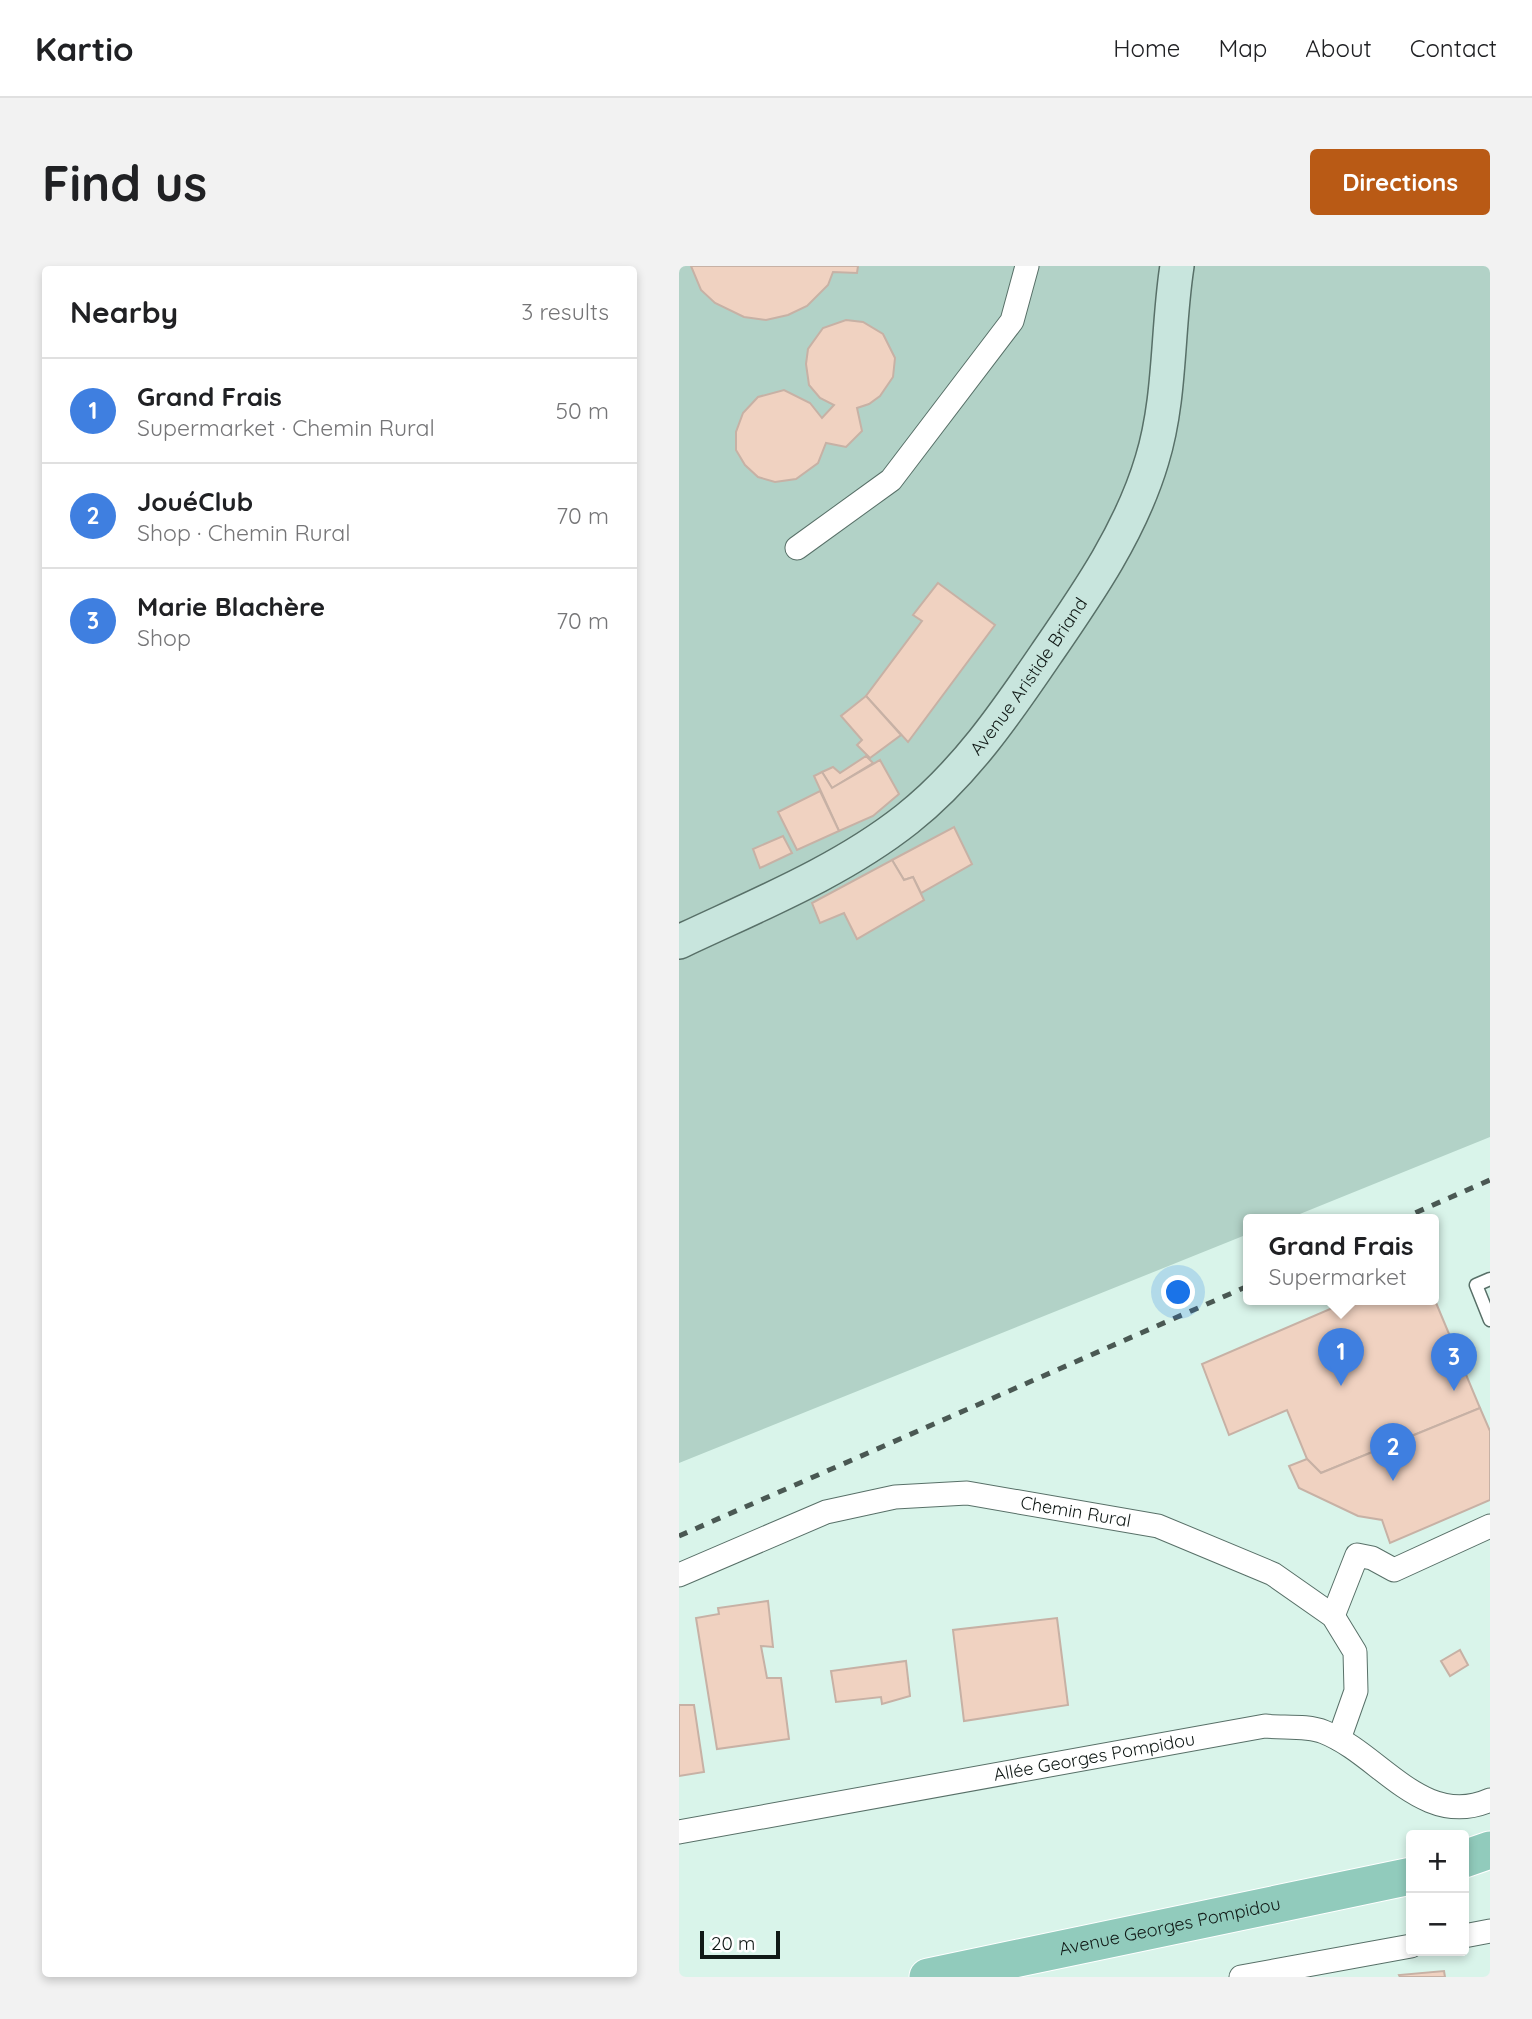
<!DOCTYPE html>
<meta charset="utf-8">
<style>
:root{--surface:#fff;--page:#f2f2f2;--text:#202124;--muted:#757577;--line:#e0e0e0;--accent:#b95a15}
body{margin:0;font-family:Quicksand,sans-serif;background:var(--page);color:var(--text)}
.controls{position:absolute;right:21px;bottom:21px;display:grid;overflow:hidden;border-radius:7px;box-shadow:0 4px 10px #0003}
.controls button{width:63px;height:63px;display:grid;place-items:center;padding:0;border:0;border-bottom:2px solid var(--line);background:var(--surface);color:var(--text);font:35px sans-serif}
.scale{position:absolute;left:21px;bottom:18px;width:80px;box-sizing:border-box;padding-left:7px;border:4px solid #101916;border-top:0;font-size:19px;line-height:24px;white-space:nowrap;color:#101916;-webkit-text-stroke:5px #fff;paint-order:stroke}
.you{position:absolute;left:500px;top:1027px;width:24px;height:24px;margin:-18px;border:5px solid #fff;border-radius:50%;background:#1a73e8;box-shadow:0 0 0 10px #1a73e833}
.badge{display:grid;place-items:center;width:46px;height:46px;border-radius:50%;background:var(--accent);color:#fff;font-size:23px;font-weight:700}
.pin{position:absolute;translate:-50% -58px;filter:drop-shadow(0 2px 4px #0008)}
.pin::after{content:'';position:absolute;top:37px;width:24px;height:21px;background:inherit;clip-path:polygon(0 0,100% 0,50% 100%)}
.popup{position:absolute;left:564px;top:948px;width:196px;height:91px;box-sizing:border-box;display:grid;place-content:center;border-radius:7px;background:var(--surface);filter:drop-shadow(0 2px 5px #0005);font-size:23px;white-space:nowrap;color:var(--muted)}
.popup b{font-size:26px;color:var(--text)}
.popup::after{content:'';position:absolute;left:50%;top:100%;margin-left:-14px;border:14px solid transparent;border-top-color:var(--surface)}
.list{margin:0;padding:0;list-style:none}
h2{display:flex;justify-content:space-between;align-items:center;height:91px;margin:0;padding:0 28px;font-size:30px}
h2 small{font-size:23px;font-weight:400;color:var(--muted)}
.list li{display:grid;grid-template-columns:46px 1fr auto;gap:21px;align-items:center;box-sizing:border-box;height:105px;padding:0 28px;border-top:2px solid var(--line)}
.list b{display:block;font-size:26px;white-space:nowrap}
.list p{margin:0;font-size:23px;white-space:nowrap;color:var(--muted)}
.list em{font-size:23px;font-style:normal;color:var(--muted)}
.map{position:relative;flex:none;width:811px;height:1711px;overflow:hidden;border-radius:7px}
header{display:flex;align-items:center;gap:42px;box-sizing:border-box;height:98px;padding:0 35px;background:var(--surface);border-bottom:2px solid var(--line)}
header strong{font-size:33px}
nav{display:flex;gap:38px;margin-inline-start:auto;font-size:24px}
.intro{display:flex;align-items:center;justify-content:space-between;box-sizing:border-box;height:168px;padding:0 42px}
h1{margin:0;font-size:49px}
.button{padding:18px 32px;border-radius:7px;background:var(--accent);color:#fff;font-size:24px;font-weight:700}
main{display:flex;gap:42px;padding:0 42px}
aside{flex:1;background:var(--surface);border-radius:7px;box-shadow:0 4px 10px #0003}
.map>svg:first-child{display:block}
.green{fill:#b2d2c7}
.building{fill:#f0d2c1;stroke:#c7b1a5;stroke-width:2}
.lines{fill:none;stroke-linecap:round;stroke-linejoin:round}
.service-casing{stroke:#587068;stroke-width:15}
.minor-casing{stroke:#587068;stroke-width:25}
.secondary-casing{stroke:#587068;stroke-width:36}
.primary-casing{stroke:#fff;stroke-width:39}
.service{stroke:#fff;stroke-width:12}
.minor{stroke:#fff;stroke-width:23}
.secondary{stroke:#c8e5dd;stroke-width:33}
.primary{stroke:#91cbbc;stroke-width:37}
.rail{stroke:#4a5853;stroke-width:5;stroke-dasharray:9 9;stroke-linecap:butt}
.labels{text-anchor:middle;stroke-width:5;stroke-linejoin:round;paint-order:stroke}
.street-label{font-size:18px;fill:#101916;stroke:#fff}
</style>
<header>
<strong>Kartio</strong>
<nav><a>Home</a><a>Map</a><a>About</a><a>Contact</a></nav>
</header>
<div class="intro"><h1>Find us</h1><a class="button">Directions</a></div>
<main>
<aside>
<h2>Nearby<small>3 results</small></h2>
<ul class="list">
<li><span class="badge" style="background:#3f7fe0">1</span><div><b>Grand Frais</b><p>Supermarket · Chemin Rural</p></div><em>50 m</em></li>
<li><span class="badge" style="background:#3f7fe0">2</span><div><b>JouéClub</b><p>Shop · Chemin Rural</p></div><em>70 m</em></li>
<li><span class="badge" style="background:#3f7fe0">3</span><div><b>Marie Blachère</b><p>Shop</p></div><em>70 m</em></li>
</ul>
</aside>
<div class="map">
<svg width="811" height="1711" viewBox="0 0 811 1711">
<rect width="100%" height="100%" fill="#d9f4ea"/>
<polygon class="green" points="0,0 811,0 811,871 606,954 569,954 569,968 0,1197"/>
<g class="building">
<polygon points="12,0 179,0 178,7 154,6 149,19 128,40 109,49 87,54 65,51 36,37 22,24"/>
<polygon points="167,54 184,56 204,68 216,92 214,111 201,130 190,138 178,142 183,165 167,181 147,177 139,197 117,213 96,216 79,211 66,199 57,184 57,166 64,147 79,131 105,124 131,137 143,152 155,139 141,132 130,119 127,98 129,83 144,62"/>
<polygon points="259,317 316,359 229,476 187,430 243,355 234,349"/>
<polygon points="187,430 222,469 191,492 178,479 183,474 162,450"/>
<polygon points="187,490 194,497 153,522 143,506 154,501 161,507"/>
<polygon points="201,494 220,528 194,550 160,565 135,510 143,506 153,522"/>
<polygon points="141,525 160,565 118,584 99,546"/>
<polygon points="275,561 293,598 242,627 234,611 225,614 213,594"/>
<polygon points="104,570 113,587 81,602 74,583"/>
<polygon points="213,594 225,614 234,611 245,634 178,673 165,647 141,657 133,637"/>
<polygon points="755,1032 801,1142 642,1207 628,1193 608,1144 550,1169 523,1098 672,1034"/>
<polygon points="801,1142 811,1165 811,1234 711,1277 703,1254 679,1250 620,1222 610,1200 628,1193 642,1207"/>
<polygon points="89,1335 94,1381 82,1380 88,1412 102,1412 110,1473 38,1483 17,1352 40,1348 39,1342"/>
<polygon points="378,1352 389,1439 285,1455 274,1364"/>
<polygon points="781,1384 789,1399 771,1410 762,1395"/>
<polygon points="227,1395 231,1430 203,1438 202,1431 157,1436 152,1405"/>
<polygon points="0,1439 15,1439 25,1506 0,1510"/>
<polygon points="765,1705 766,1711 721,1711 720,1709"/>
</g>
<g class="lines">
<g class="service-casing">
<polyline id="service" points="811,1013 797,1019 811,1054"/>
</g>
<g class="minor-casing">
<g id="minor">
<polyline points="118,282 212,214 333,55 348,0"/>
<path id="s1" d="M0,1309L147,1246L216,1231L288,1227L479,1260L594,1308L654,1350L676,1386L677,1425L660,1473"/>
<polyline points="654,1350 678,1289 693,1292 715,1304 811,1260"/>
<path id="s2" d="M0,1566L586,1460C604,1462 628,1459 645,1466C701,1488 744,1564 811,1534"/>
<polyline points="785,1670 811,1665"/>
<polyline points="562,1711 732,1680"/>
</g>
</g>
<g class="secondary-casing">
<g id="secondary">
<path id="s3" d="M0,676C76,640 161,606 228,553C285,508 327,447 367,388C409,327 452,265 473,194C492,132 488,64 498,0"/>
</g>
</g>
<g class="primary-casing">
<g id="primary">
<polyline points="785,1593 811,1584"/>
<path id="s4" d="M249,1711L732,1610"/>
</g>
</g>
<use href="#service" class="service"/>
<use href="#minor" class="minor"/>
<use href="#secondary" class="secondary"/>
<use href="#primary" class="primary"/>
<g class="rail">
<polyline points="720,954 811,914"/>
<polyline points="0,1270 569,1020"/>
</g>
</g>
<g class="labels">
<g class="street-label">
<text dy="6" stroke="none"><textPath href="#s3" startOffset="448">Avenue Aristide Briand</textPath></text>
<text dy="6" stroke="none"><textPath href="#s1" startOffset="413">Chemin Rural</textPath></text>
<text dy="6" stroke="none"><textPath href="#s2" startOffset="422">Allée Georges Pompidou</textPath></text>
<text dy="6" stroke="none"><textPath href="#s4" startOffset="247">Avenue Georges Pompidou</textPath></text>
</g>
</g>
</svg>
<div class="controls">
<button>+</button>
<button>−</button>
</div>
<div class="scale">20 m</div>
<div class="you"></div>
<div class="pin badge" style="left:662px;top:1120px;background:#3f7fe0">1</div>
<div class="popup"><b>Grand Frais</b>Supermarket</div>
<div class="pin badge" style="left:714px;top:1215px;background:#3f7fe0">2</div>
<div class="pin badge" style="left:775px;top:1125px;background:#3f7fe0">3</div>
</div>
</main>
